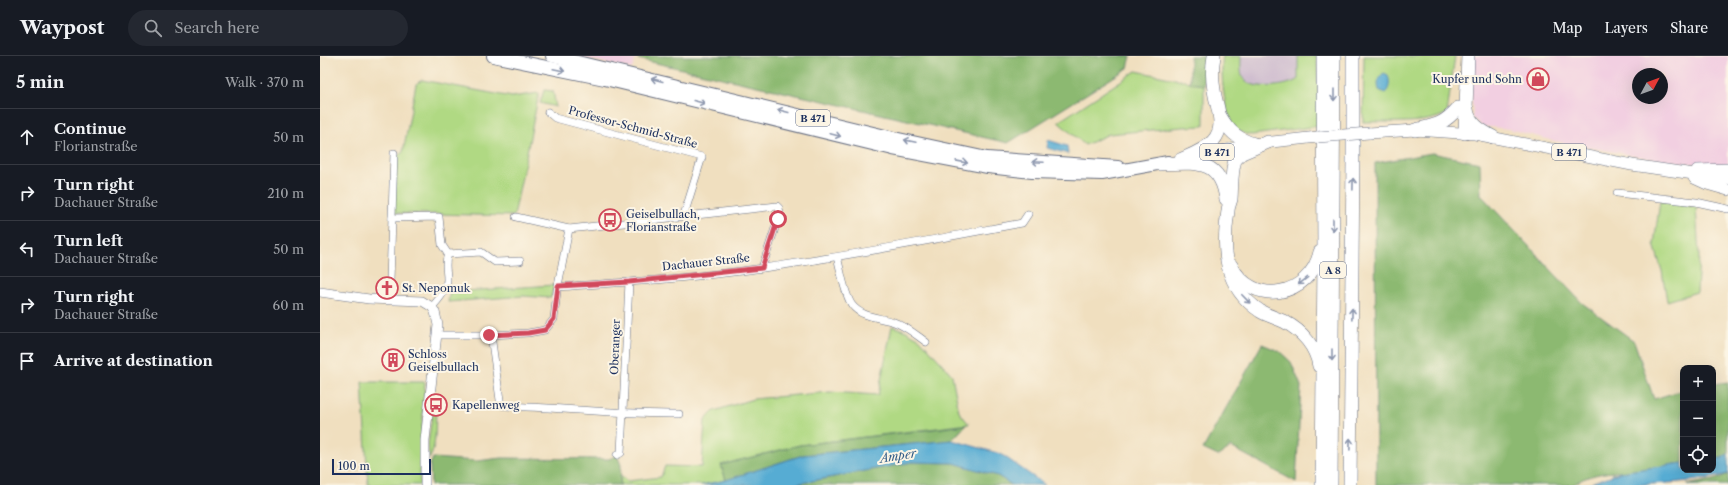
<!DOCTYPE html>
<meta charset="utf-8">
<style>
:root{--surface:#171b24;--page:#242831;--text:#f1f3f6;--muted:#9ea1a6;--line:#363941}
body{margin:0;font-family:"Libre Caslon Text",serif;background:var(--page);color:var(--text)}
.controls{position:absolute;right:12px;bottom:12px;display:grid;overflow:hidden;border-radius:8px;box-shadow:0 4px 16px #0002}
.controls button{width:36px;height:36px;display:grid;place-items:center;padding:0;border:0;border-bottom:1px solid var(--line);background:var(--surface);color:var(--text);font:20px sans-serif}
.compass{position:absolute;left:1312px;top:12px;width:36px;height:36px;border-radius:50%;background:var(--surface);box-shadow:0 4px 16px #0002;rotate:49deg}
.scale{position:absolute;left:12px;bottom:10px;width:99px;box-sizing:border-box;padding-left:4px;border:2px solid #1b2f5e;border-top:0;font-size:11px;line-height:14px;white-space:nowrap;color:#1b2f5e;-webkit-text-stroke:3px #fcf5e5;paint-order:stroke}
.stop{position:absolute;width:12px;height:12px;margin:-9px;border:3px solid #d1495b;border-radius:50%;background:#fff}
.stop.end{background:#d1495b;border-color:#fff;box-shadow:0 1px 4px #0008}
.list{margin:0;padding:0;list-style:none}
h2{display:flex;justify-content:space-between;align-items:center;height:52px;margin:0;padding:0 16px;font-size:17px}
h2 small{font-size:13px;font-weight:400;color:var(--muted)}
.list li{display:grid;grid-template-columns:26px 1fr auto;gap:12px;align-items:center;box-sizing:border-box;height:56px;padding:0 16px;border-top:1px solid var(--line)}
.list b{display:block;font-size:15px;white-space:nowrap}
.list p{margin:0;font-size:13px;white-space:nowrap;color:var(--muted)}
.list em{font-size:13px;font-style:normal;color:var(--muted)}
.icon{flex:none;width:22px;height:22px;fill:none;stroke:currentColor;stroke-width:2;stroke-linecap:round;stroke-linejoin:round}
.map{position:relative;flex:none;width:1408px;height:429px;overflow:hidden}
header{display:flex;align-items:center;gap:24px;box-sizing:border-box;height:56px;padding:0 20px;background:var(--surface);border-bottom:1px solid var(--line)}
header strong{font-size:19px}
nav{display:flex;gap:22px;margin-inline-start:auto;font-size:14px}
.search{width:280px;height:36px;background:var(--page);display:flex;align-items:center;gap:10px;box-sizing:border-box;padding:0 14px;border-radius:22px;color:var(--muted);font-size:15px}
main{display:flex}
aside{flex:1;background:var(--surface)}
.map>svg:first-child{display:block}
.built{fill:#f2cfe1;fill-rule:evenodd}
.industrial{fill:#cfbdcf}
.green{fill:#b0d983;stroke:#668470}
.forest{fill:#8cb971;stroke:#547468}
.water{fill:#57acd3;stroke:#396e98}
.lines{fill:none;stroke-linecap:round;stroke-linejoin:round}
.minor-casing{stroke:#666d80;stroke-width:8}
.tertiary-casing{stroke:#666d80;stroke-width:10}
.primary-casing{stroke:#666d80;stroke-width:12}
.trunk-casing{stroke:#666d80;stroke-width:14}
.motorway-casing{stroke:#666d80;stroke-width:14}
.minor{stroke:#fff;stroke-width:7}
.tertiary{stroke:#fff;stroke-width:9}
.primary{stroke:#fff;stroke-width:11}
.trunk{stroke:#fff;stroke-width:12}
.motorway{stroke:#fff;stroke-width:13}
.primary-bridge-casing{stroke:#666d80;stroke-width:12;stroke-linecap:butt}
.primary-bridge{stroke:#fff;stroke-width:11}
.oneway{stroke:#8d97ae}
.route{stroke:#d1495b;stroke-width:5}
.labels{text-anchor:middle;stroke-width:4;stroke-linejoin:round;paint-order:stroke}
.shield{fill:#fcf5e5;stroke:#5e6a86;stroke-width:1}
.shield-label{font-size:10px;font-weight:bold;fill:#1b2f5e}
.poi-label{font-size:11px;fill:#1b2f5e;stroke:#fcf5e5;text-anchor:start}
.street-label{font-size:11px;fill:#1b2f5e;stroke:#fcf5e5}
.water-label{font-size:12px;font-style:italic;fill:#305b87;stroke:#fcf5e5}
</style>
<header>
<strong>Waypost</strong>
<div class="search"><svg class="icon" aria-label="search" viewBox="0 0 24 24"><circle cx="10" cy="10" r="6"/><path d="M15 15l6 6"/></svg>Search here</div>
<nav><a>Map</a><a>Layers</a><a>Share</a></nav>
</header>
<main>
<aside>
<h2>5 min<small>Walk · 370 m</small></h2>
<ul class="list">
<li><svg class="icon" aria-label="ahead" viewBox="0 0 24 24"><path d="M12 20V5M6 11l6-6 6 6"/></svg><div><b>Continue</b><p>Florianstraße</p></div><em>50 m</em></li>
<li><svg class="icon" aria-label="right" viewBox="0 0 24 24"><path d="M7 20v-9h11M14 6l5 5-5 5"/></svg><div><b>Turn right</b><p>Dachauer Straße</p></div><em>210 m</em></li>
<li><svg class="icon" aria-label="left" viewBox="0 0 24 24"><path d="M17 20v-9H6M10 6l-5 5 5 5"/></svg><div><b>Turn left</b><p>Dachauer Straße</p></div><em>50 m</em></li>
<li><svg class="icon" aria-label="right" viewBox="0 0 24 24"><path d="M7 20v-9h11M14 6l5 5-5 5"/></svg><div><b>Turn right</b><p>Dachauer Straße</p></div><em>60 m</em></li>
<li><svg class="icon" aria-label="arrive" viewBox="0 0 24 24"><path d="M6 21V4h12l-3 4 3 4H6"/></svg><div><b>Arrive at destination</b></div></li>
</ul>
</aside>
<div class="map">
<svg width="1408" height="429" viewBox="0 0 1408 429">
<rect width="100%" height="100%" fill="#fcf5e5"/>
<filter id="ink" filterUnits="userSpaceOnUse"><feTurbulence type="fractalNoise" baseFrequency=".025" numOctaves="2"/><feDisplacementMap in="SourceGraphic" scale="8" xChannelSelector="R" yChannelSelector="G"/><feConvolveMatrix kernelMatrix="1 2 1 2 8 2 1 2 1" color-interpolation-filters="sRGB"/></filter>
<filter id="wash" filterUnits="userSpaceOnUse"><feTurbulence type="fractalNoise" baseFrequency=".012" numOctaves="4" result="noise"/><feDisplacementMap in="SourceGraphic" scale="16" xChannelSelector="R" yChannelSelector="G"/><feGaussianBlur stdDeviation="0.9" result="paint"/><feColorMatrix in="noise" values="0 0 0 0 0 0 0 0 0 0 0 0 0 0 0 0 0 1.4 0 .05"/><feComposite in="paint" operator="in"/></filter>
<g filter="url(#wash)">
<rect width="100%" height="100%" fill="#f0dfbf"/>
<g class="built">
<polygon points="255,0 316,0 312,13"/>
<path d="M1149,0H1408V108H1376L1333,103L1234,85L1189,73L1161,70L1153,62ZM1318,18H1342V42H1318Z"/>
</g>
<polygon class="industrial" points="910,0 987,0 988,71 932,79"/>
<g class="green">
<path d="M903,0H921C921,6 920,17 923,22C930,35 969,31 978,23V0H997L999,70L932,79C925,79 918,75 914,70C904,59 900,14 903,0Z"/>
<path d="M1044,0H1135L1127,57C1105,70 1069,65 1043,66Z"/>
<polygon points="816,15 884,29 884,70 863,71 789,78 765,89 738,66"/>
<polygon points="102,24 192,41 219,37 194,160 74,157 76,101 83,96 96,28"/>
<polygon points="224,34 233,35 236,51 220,47"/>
<polygon points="1340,145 1376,151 1379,200 1377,236 1347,245 1342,215 1334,188"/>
<polygon points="234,229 231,242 203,240 128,246 130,236"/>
<polygon points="572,270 586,275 600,283 632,319 639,356 649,368 480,389 401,409 406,424 382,429 300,429 300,420 308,425 341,421 345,410 382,411 385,364 394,355 433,343 510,336 558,339"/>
<polygon points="42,326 105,326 100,405 100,429 48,429"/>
<path d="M113,353L116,354C115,366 117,393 109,403L108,388Z"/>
</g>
<g class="forest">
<polygon points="320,0 811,0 808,12 688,87 318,3"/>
<polygon points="870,0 888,0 884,29 870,27"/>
<path d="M1112,97L1160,107L1161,139L1262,247L1314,285L1334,343L1363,334V407L1301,416C1288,415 1263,420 1253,429H1056L1055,107Z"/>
<polygon points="942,288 959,295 971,306 981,330 976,426 911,391 898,400 883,393"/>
<polygon points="1408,326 1408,398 1402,402 1393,403 1393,328"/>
<polygon points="646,369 632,384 483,399 406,424 401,409 480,389"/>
<polygon points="297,399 301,409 300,429 111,429 110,409 113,402 157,405 181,402 289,403"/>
<polygon points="592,406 634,407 678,420 692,429 471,429"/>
<polygon points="1408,418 1408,429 1367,429 1394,424"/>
</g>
<g class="water">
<path d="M1064,17L1068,19C1070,25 1070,33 1065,37L1059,34C1057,27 1058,21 1064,17Z"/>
<polygon points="728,84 747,90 748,98 727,92"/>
<polygon points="632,384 681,398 725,429 692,429 678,420 634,407 592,406 471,429 382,429 406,424 483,399"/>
<path d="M1408,398V418C1367,429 1309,429 1265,429L1301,416L1363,407V414H1393V403L1402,402Z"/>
</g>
</g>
<g filter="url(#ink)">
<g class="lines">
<g class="minor-casing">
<g id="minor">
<polyline points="228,56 235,62 382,101 364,159"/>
<polyline points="1297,137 1376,146 1408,153"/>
<polyline points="196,161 249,173 457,150 459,152 460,157 442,212"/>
<path d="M72,162L119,161L122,189L128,198C124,207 127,214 127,223C127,235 119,243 112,251"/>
<polyline points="128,198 161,196 175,206 200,205"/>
<path d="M517,201C521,214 524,238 532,249C542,262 560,261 574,266C586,270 596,279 606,286"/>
<polyline points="70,225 74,97"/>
<path d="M238,231C307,226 375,222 443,212C530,200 616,183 702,167L708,158"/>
<polyline points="117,279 171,279 208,277 225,274 234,263 237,235 249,173"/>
<path d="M171,279L180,344L181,349L186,350C243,352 301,358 359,358"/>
<polyline points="297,399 301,397 309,226"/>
</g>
</g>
<g class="tertiary-casing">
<polyline id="tertiary" points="0,236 49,243 102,245 112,251 115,256 118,269 105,384 105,429"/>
</g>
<g class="primary-casing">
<g id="primary">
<polyline points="1049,77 1095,74 1155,78 1312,109 1408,123"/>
<polyline points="873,101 934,88 998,81"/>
<polyline points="1377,114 1408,113"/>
<polyline points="1374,122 1387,128 1408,134"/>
</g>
</g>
<g class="trunk-casing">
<g id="trunk">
<polyline points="173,0 285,23 573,93 668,111 712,116 782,118 848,106"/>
<polyline points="232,0 574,82 667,102 798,111"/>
</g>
</g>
<g class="motorway-casing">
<g id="motorway">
<path d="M1147,53C1148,67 1162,75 1173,81"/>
<path d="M900,60C909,75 917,83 934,88"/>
<path d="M1095,74C1116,69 1123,69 1138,52"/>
<polyline points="1145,77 1148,0"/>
<path d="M948,86L922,97L915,104C911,117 912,130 911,143C910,147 908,151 908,155C902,194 904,231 940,255C948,260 957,262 965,266C982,275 996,291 999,310"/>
<path d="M860,104C871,99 885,94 893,85C907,70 896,51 894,34C892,23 892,11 894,0"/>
<path d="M839,108C874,107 900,101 906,143"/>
<path d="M911,209C932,252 990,241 1000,196"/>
<polyline points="1002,429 1004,200 1003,0"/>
<polyline points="1011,429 1014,0"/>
<polyline points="1030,429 1033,102 1033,0"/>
</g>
</g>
<use href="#minor" class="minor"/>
<use href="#tertiary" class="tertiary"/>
<use href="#primary" class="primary"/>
<use href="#trunk" class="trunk"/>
<use href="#motorway" class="motorway"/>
<g class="primary-bridge-casing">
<polyline id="primary-bridge" points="998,81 1049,77"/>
</g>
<use href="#primary-bridge" class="primary-bridge"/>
</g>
<defs><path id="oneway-shaft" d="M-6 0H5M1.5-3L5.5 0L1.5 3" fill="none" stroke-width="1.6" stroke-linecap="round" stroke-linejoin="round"/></defs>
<g class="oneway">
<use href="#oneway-shaft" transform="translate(239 14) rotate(12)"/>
<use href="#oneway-shaft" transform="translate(337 24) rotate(-166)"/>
<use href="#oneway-shaft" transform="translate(1014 39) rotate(90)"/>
<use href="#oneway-shaft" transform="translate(379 46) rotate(14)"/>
<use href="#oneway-shaft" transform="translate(463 55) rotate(-166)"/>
<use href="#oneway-shaft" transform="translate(515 79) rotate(14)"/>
<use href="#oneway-shaft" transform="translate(590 85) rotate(-168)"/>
<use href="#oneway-shaft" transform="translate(642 106) rotate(11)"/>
<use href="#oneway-shaft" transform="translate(718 106) rotate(-177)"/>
<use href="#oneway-shaft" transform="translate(1033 128) rotate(-89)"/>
<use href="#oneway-shaft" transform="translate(1013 169) rotate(90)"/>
<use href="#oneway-shaft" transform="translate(983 225) rotate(142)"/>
<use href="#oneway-shaft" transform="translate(926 243) rotate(46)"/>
<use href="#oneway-shaft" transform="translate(1032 258) rotate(-89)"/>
<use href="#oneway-shaft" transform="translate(1012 299) rotate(90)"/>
<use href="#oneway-shaft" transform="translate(1030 388) rotate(-89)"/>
</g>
</g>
<g class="lines" filter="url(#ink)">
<polyline class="route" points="169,279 208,277 225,274 234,263 238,230 309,226 442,212 458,163"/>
</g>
<defs>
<g id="shop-ring" transform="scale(1.15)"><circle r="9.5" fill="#fcf5e5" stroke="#d1495b" stroke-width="1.5"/><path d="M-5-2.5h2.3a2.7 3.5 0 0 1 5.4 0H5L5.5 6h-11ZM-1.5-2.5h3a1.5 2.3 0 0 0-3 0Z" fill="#d1495b"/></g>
<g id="bus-ring" transform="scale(1.15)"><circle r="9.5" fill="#fcf5e5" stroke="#d1495b" stroke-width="1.5"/><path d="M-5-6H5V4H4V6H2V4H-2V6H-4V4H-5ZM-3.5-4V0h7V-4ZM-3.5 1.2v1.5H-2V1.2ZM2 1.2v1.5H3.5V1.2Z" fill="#d1495b"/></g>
<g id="church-ring" transform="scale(1.15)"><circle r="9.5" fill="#fcf5e5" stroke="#d1495b" stroke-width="1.5"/><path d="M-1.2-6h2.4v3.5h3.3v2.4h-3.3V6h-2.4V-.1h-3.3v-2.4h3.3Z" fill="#d1495b"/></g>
<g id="building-ring" transform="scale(1.15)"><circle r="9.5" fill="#fcf5e5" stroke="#d1495b" stroke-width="1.5"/><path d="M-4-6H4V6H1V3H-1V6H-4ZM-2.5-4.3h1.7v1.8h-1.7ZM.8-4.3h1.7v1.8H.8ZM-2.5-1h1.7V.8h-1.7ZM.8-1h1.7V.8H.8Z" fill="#d1495b"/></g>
</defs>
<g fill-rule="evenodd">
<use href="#shop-ring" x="1218" y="23"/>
<use href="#bus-ring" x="290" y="164"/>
<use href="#church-ring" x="67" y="232"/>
<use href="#building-ring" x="73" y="304"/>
<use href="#bus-ring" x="116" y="349"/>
</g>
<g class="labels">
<g class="shield">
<rect x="476" y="54" width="34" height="16" rx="3"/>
<rect x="880" y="88" width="34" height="16" rx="3"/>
<rect x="1232" y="88" width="34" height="16" rx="3"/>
<rect x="1000" y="206" width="26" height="16" rx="3"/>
</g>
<g class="shield-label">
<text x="493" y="66">B 471</text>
<text x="897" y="100">B 471</text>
<text x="1249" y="100">B 471</text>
<text x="1013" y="218">A 8</text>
</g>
<g class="poi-label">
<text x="1202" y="27" text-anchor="end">Kupfer und Sohn</text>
<text x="306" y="162">Geiselbullach,<tspan x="306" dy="13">Florianstraße</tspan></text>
<text x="82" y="236">St. Nepomuk</text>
<text x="88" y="302">Schloss<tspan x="88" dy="13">Geiselbullach</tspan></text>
<text x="132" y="353">Kapellenweg</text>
</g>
<g class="street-label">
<text transform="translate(313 71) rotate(15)" y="4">Professor-Schmid-Straße</text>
<text transform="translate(386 206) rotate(-6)" y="4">Dachauer Straße</text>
<text transform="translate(295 291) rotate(-88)" y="4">Oberanger</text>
</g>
<g class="water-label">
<text transform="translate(578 400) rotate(-9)" y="4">Amper</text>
</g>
</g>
</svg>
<div class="controls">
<button>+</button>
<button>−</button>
<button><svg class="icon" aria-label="locate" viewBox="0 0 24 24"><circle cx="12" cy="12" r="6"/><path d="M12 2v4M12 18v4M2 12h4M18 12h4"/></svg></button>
</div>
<svg class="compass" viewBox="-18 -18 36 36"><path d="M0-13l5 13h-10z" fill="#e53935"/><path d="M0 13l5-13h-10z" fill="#9ea1a6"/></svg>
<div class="scale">100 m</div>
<div class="stop" style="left:458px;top:163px"></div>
<div class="stop end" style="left:169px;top:279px"></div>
</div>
</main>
